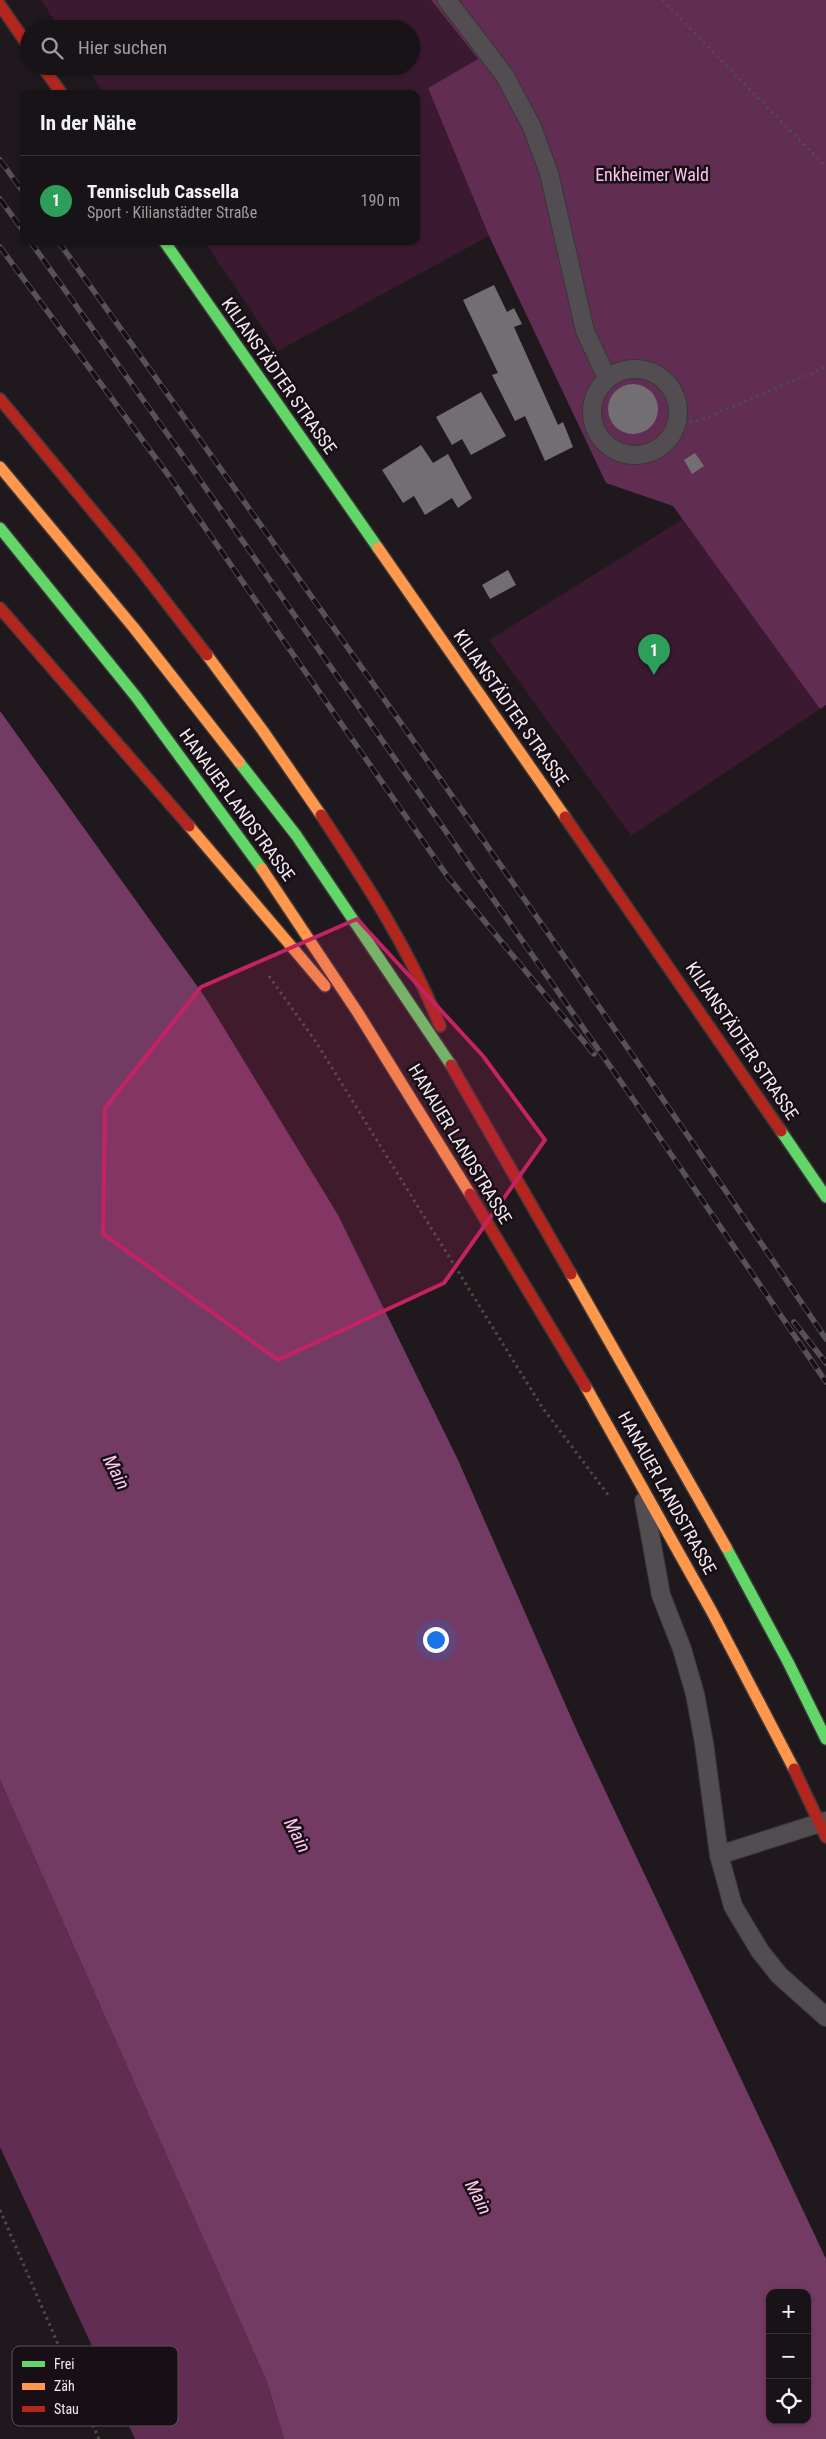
<!DOCTYPE html>
<html lang="de">
<meta charset="utf-8">
<style>
:root{--surface:#171316;--page:#201c1f;--text:#f1f3f6;--muted:#9e9ea1;--line:#363235;--accent:#a8a1a6}
body{margin:0;font-family:"Roboto Condensed",sans-serif;background:var(--page);color:var(--text)}
.controls{position:absolute;right:15px;bottom:15px;display:grid;overflow:hidden;border-radius:10px;box-shadow:0 1px 4px #0004}
.controls button{width:45px;height:45px;display:grid;place-items:center;padding:0;border:0;border-bottom:1px solid var(--line);background:var(--surface);color:var(--text);font:25px sans-serif}
.you{position:absolute;left:435px;top:1639px;width:18px;height:18px;margin:-12px;border:4px solid #fff;border-radius:50%;background:#1a73e8;box-shadow:0 0 0 8px #1a73e833}
.badge{display:grid;place-items:center;width:32px;height:32px;border-radius:50%;background:var(--accent);color:#fff;font-size:16px;font-weight:700}
.pin{position:absolute;translate:-50% -41px;filter:drop-shadow(0 1px 2px #0008)}
.pin::after{content:'';position:absolute;top:26px;width:18px;height:15px;background:inherit;clip-path:polygon(0 0,100% 0,50% 100%)}
.list{margin:0;padding:0;list-style:none}
h2{display:flex;justify-content:space-between;align-items:center;height:65px;margin:0;padding:0 20px;font-size:21px}
h2 small{font-size:16px;font-weight:400;color:var(--muted)}
.list li{display:grid;grid-template-columns:32px 1fr auto;gap:15px;align-items:center;box-sizing:border-box;height:90px;padding:0 20px;border-top:1px solid var(--line)}
.list b{display:block;font-size:19px;white-space:nowrap}
.list p{margin:0;font-size:16px;white-space:nowrap;color:var(--muted)}
.list em{font-size:16px;font-style:normal;color:var(--muted)}
.icon{flex:none;width:28px;height:28px;fill:none;stroke:currentColor;stroke-width:2;stroke-linecap:round;stroke-linejoin:round}
.map{position:relative;flex:none;width:826px;height:2439px;overflow:hidden}
.search{position:absolute;background:var(--surface);box-shadow:0 1px 4px #0004;left:20px;top:20px;width:400px;height:55px;display:flex;align-items:center;gap:12px;box-sizing:border-box;padding:0 18px;border-radius:28px;color:var(--muted);font-size:19px}
.panel{position:absolute;background:var(--surface);box-shadow:0 1px 4px #0004;left:20px;top:90px;width:400px;height:155px;border-radius:10px}
.map>svg:first-child{display:block}
.green{fill:#3a1931}
.forest{fill:#612d53}
.water{fill:#733b63;fill-rule:evenodd}
.building{fill:#736e72}
.lines{fill:none;stroke-linecap:round;stroke-linejoin:round}
.lane-casing{stroke:#3a3639;stroke-width:20}
.fast-casing{stroke:#3a3639;stroke-width:14}
.slow-casing{stroke:#3a3639;stroke-width:14}
.jam-casing{stroke:#3a3639;stroke-width:14}
.path{stroke:#4f4b4d;stroke-width:3;stroke-dasharray:2.5 4;stroke-linecap:butt}
.lane{stroke:#524d50;stroke-width:18}
.fast{stroke:#63d668;stroke-width:11}
.slow{stroke:#ff974d;stroke-width:11}
.jam{stroke:#b3261e;stroke-width:11}
.rail-casing{stroke:#565255;stroke-width:5.5}
.rail{stroke:#180e15;stroke-width:4;stroke-dasharray:11;stroke-linecap:butt}
.marked{fill:#c42262;fill-opacity:0.2;stroke:#c42262;stroke-width:4;stroke-linejoin:round}
.labels{text-anchor:middle;stroke-width:5;stroke-linejoin:round;paint-order:stroke}
.park-label{font-size:18px;fill:#fbc3e9;stroke:#180e15}
.street-label{font-size:18px;fill:#f1eaef;stroke:#180e15}
.water-label{font-size:19px;font-style:italic;fill:#fec7ed;stroke:#180e15}
.key{fill:#180e15;stroke:#595056;stroke-width:1}
.key-label{font-size:14px;fill:#f1eaef}
</style>
<div class="map">
<svg width="826" height="2439" viewBox="0 0 826 2439">
<rect width="100%" height="100%" fill="#1f191d"/>
<g class="green">
<polygon points="41,0 431,0 478,59 428,88 489,236 278,351 204,241 416,241 416,94 104,94 86,66 411,66 411,29 60,29"/>
<polygon points="683,519 820,709 631,836 489,640"/>
</g>
<g class="forest">
<polygon points="431,0 826,0 826,705 820,709 673,506 606,483 489,236 428,88 478,59"/>
<polygon points="0,1780 267,2382 284,2439 135,2439 0,2147"/>
</g>
<path class="water" d="M0,711L205,997L338,1215L458,1460L577,1731L826,2259V2439H284L267,2382L0,1780ZM770,2293H807V2420H770Z"/>
<g class="building">
<polygon points="494,285 507,312 514,308 522,324 514,327 558,425 563,422 573,447 545,461 525,416 515,421 492,375 498,373 463,300"/>
<circle cx="633" cy="409" r="25"/>
<polygon points="481,392 506,436 471,455 462,439 452,445 436,417"/>
<polygon points="421,445 433,463 448,454 472,498 458,508 452,498 425,515 414,496 403,503 382,470"/>
<polygon points="695,453 704,466 692,474 684,460"/>
<polygon points="508,570 516,585 490,599 482,585"/>
</g>
<g class="lines">
<g class="lane-casing">
<g id="lane">
<polyline points="447,0 505,76 532,127 549,173 585,331 607,378"/>
<circle cx="635" cy="412" r="43"/>
<polyline points="644,1501 661,1595 682,1649 695,1694 704,1743 719,1855 733,1906 760,1951 779,1975 826,2017"/>
<polyline points="719,1855 826,1821"/>
</g>
</g>
<g class="fast-casing">
<g id="fast">
<polyline points="164,241 378,548"/>
<polyline points="0,528 137,698 262,869"/>
<polyline points="239,762 296,835 451,1065"/>
<polyline points="781,1131 826,1197"/>
<polyline points="726,1547 788,1662 826,1739"/>
</g>
</g>
<g class="slow-casing">
<g id="slow">
<polyline points="0,467 134,628 239,762"/>
<polyline points="378,548 565,817"/>
<polyline points="207,655 263,731 321,815"/>
<polyline points="189,826 325,986"/>
<polyline points="262,869 358,1013 470,1194"/>
<polyline points="571,1274 726,1547"/>
<polyline points="586,1387 712,1612 794,1769"/>
</g>
</g>
<g class="jam-casing">
<g id="jam">
<polyline points="0,5 29,47"/>
<polyline points="42,66 62,94"/>
<polyline points="0,399 135,562 207,655"/>
<polyline points="0,608 189,826"/>
<path d="M321,815C366,883 410,950 440,1026"/>
<polyline points="565,817 781,1131"/>
<polyline points="451,1065 571,1274"/>
<polyline points="470,1194 586,1387"/>
<polyline points="794,1769 826,1837"/>
</g>
</g>
<g class="path">
<polyline points="662,0 826,167"/>
<polyline points="677,425 706,418 826,367"/>
<polyline points="269,976 316,1042 542,1407 609,1496"/>
<polyline points="0,2210 99,2439"/>
</g>
<use href="#lane" class="lane"/>
<use href="#fast" class="fast"/>
<use href="#slow" class="slow"/>
<use href="#jam" class="jam"/>
<g class="rail-casing">
<g id="rail">
<polyline points="0,160 24,193"/>
<polyline points="0,199 24,232"/>
<polyline points="30,241 193,470 647,1119 826,1382"/>
<path d="M58,241C318,604 577,969 826,1339"/>
<polyline points="0,247 169,476 448,877 594,1054"/>
<polyline points="794,1322 826,1363"/>
</g>
</g>
<use href="#rail" class="rail"/>
</g>
<path class="marked" d="M357,919L483,1056L545,1140L444,1283L278,1360L103,1234L105,1108L201,987Z"/>
<g class="labels">
<g class="park-label">
<text x="652" y="181">Enkheimer Wald</text>
</g>
<g class="street-label">
<text transform="translate(279 376) rotate(55)" y="6">KILIANSTÄDTER STRASSE</text>
<text transform="translate(511 708) rotate(55)" y="6">KILIANSTÄDTER STRASSE</text>
<text transform="translate(237 805) rotate(54)" y="6">HANAUER LANDSTRASSE</text>
<text transform="translate(742 1041) rotate(56)" y="6">KILIANSTÄDTER STRASSE</text>
<text transform="translate(460 1144) rotate(59)" y="6">HANAUER LANDSTRASSE</text>
<text transform="translate(667 1493) rotate(61)" y="6">HANAUER LANDSTRASSE</text>
</g>
<g class="water-label">
<text transform="translate(117 1472) rotate(63)" y="7">Main</text>
<text transform="translate(298 1835) rotate(63)" y="7">Main</text>
<text transform="translate(479 2197) rotate(63)" y="7">Main</text>
</g>
</g>
<rect x="12" y="2346" width="166" height="80" rx="8" class="key"/>
<rect x="22" y="2361" width="23" height="6" fill="#63d668"/>
<rect x="22" y="2383" width="23" height="7" fill="#ff974d"/>
<rect x="22" y="2406" width="23" height="6" fill="#b3261e"/>
<g class="key-label">
<text x="54" y="2369">Frei</text>
<text x="54" y="2391">Zäh</text>
<text x="54" y="2414">Stau</text>
</g>
</svg>
<div class="controls">
<button>+</button>
<button>−</button>
<button><svg class="icon" aria-label="locate" viewBox="0 0 24 24"><circle cx="12" cy="12" r="6"/><path d="M12 2v4M12 18v4M2 12h4M18 12h4"/></svg></button>
</div>
<div class="you"></div>
<div class="pin badge" style="left:654px;top:675px;background:#2e9e5b">1</div>
<div class="search"><svg class="icon" aria-label="search" viewBox="0 0 24 24"><circle cx="10" cy="10" r="6"/><path d="M15 15l6 6"/></svg>Hier suchen</div>
<section class="panel">
<h2>In der Nähe<small></small></h2>
<ul class="list">
<li><span class="badge" style="background:#2e9e5b">1</span><div><b>Tennisclub Cassella</b><p>Sport · Kilianstädter Straße</p></div><em>190 m</em></li>
</ul>
</section>
</div>
